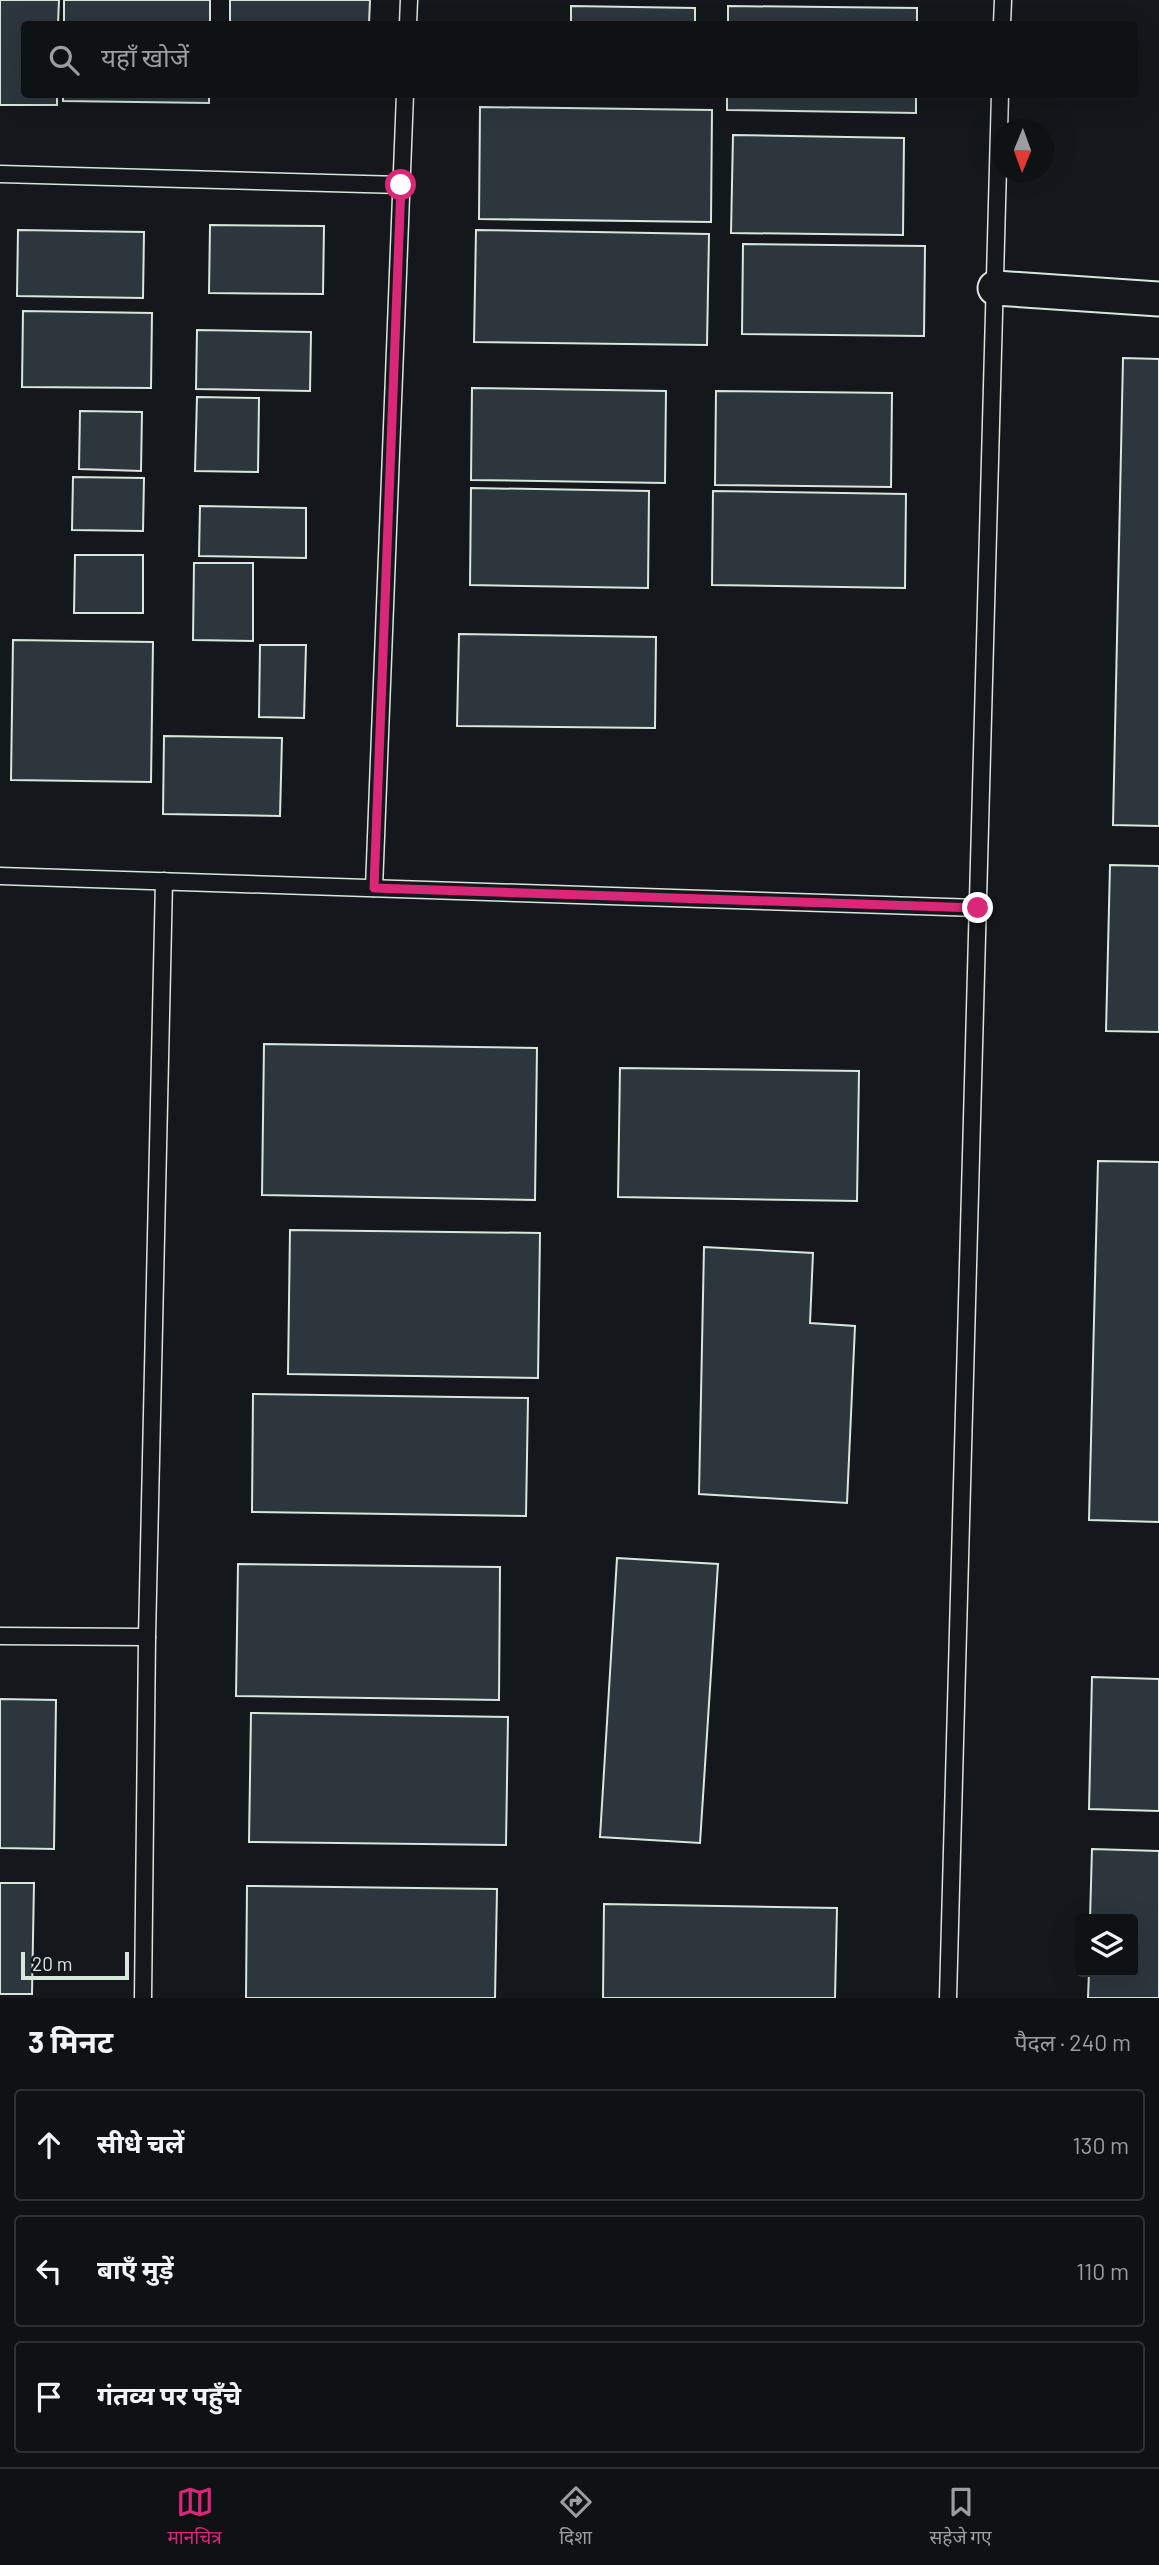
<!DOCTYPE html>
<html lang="hi">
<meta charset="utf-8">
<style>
:root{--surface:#0f1215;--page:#1d2022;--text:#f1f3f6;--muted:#9b9ea0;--line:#2f3234;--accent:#db2777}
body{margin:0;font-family:Barlow,"Noto Sans Devanagari",sans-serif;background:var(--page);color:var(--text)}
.controls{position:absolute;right:21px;bottom:21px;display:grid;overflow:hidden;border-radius:7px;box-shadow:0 7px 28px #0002}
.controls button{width:63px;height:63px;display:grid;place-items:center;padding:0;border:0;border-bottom:2px solid var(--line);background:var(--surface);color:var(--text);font:35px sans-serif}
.compass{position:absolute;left:991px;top:119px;width:63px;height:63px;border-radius:50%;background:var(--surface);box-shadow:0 7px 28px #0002;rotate:181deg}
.scale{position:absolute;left:21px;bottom:18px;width:108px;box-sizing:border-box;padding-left:7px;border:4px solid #d8e6dc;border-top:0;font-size:19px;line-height:24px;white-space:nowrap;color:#d8e6dc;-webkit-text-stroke:5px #14181c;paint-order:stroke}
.stop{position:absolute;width:21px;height:21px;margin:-16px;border:5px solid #db2777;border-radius:50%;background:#fff}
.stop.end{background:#db2777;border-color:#fff;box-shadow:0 2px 7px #0008}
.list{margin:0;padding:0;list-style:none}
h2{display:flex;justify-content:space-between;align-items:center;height:91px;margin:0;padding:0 28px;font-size:30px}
h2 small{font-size:23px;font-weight:400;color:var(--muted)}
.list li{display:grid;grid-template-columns:46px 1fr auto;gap:21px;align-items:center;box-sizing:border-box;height:112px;margin:0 14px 14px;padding:0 14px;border:2px solid var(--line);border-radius:7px}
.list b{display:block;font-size:26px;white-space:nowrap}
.list em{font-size:23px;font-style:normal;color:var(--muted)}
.icon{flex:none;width:38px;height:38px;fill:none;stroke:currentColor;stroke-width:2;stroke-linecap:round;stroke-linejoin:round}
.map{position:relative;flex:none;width:1159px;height:1998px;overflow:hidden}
.search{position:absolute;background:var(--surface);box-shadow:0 7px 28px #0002;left:21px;right:21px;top:21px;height:77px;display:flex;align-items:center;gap:18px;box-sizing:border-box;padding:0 24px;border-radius:7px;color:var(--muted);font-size:26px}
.sheet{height:469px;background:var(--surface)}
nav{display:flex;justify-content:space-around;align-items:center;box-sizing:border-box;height:98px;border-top:2px solid var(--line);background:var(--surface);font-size:19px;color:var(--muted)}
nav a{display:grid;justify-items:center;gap:4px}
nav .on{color:var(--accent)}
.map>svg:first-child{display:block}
.building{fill:#2c363c;stroke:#d8e6dc;stroke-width:2}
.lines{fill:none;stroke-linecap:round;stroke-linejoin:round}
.lane-casing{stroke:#d8e6dc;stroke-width:19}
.street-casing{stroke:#d8e6dc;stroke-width:37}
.lane{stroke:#14181c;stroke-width:16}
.street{stroke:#14181c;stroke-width:33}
.route{stroke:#db2777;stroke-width:9}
</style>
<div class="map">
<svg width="1159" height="1998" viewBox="0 0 1159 1998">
<rect width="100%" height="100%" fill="#14181c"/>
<g class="building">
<polygon points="0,0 59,0 58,24 24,24 24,94 57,94 57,105 0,105"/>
<rect x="64" y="0" width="146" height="24"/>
<polygon points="230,0 370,0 369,24 230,24"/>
<polygon points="571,6 695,8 695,24 571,24"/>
<polygon points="728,6 917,8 917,24 728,24"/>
<polygon points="63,94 209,94 209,103 63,101"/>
<polygon points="727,94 916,94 916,113 727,110"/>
<polygon points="480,107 712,110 711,222 479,219"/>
<polygon points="733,135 904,138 903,235 731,233"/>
<polygon points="210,225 324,226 323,294 209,293"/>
<polygon points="18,230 144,232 143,298 17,296"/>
<polygon points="476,230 709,234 707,345 474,342"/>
<polygon points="743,244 925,246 924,336 742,334"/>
<polygon points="23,311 152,313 151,388 22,387"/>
<polygon points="197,330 311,332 310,391 196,389"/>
<polygon points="1123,358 1159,359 1159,826 1113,825"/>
<polygon points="472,388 666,391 665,483 471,480"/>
<polygon points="716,391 892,393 891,487 715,485"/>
<polygon points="197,397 259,398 258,472 195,471"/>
<polygon points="80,411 142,412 141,471 79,469"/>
<polygon points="73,477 144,478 143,531 72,530"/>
<polygon points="471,488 649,491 648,588 470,585"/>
<polygon points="713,491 906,494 905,588 712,585"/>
<polygon points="200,506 306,508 306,558 199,556"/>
<polygon points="75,555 143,555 143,613 74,613"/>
<polygon points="194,563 253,563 253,641 193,640"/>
<polygon points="459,634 656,637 655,728 457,726"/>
<polygon points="13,640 153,642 151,782 11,780"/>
<polygon points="260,645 306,645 304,718 259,717"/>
<polygon points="164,736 282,738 280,816 163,814"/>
<polygon points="1110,865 1159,866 1159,1032 1106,1031"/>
<polygon points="264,1044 537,1048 535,1200 262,1195"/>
<polygon points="620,1068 859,1071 857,1201 618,1197"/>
<polygon points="1098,1161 1159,1162 1159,1522 1089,1520"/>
<polygon points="290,1230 540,1233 538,1378 288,1374"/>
<polygon points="704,1247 813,1253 810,1323 855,1326 847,1503 699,1494"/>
<polygon points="253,1394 528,1398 526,1516 252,1512"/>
<polygon points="617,1558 718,1564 700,1843 600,1837"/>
<polygon points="238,1564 500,1567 499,1700 236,1696"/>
<polygon points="1092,1677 1159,1679 1159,1811 1089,1809"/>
<polygon points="0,1699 56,1700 54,1849 0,1848"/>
<polygon points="251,1713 508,1717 506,1845 249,1842"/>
<polygon points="1092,1849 1159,1851 1159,1998 1088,1998 1089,1972 1133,1972 1133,1919 1090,1919"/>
<polygon points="0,1883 34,1883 32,1994 0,1994"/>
<polygon points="247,1886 497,1889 495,1998 246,1998"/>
<polygon points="604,1904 837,1908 835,1998 603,1998"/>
</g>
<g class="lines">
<g class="lane-casing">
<g id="lane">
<polyline points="408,24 409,0"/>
<polyline points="1002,24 1003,0"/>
<polyline points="0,174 401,185"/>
<polyline points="0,876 978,908"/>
<polyline points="374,888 405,94"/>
<polyline points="0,1636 147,1637"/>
<polyline points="143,1998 147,1637 164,881"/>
<polyline points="948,1998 1000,94"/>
</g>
</g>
<g class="street-casing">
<polyline id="street" points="995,288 1159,299"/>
</g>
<use href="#lane" class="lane"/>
<use href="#street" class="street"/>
</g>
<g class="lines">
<polyline class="route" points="401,185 374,888 978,908"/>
</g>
</svg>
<div class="controls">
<button><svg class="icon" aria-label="layers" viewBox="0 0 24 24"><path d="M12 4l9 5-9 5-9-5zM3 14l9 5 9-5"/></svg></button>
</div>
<svg class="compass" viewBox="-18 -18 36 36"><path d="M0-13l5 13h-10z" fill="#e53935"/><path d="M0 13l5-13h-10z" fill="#9b9ea0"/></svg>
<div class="scale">20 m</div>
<div class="stop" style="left:401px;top:185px"></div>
<div class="stop end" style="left:978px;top:908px"></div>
<div class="search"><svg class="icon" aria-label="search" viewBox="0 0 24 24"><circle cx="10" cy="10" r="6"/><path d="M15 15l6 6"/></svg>यहाँ खोजें</div>
</div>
<section class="sheet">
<h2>3 मिनट<small>पैदल · 240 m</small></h2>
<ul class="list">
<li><svg class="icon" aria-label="ahead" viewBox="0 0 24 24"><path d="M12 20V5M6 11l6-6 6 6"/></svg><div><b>सीधे चलें</b></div><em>130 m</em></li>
<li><svg class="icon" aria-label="left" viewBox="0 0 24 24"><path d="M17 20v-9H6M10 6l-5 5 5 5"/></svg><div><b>बाएँ मुड़ें</b></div><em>110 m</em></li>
<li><svg class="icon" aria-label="arrive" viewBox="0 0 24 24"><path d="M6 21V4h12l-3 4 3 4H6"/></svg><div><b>गंतव्य पर पहुँचे</b></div></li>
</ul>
</section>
<nav>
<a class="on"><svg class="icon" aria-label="map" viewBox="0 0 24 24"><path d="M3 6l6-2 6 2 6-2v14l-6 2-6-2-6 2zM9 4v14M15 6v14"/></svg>मानचित्र</a>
<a><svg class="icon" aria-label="directions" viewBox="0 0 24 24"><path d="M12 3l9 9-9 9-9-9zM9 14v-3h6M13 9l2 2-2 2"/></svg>दिशा</a>
<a><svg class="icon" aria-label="saved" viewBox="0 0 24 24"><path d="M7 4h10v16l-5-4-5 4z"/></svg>सहेजे गए</a>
</nav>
